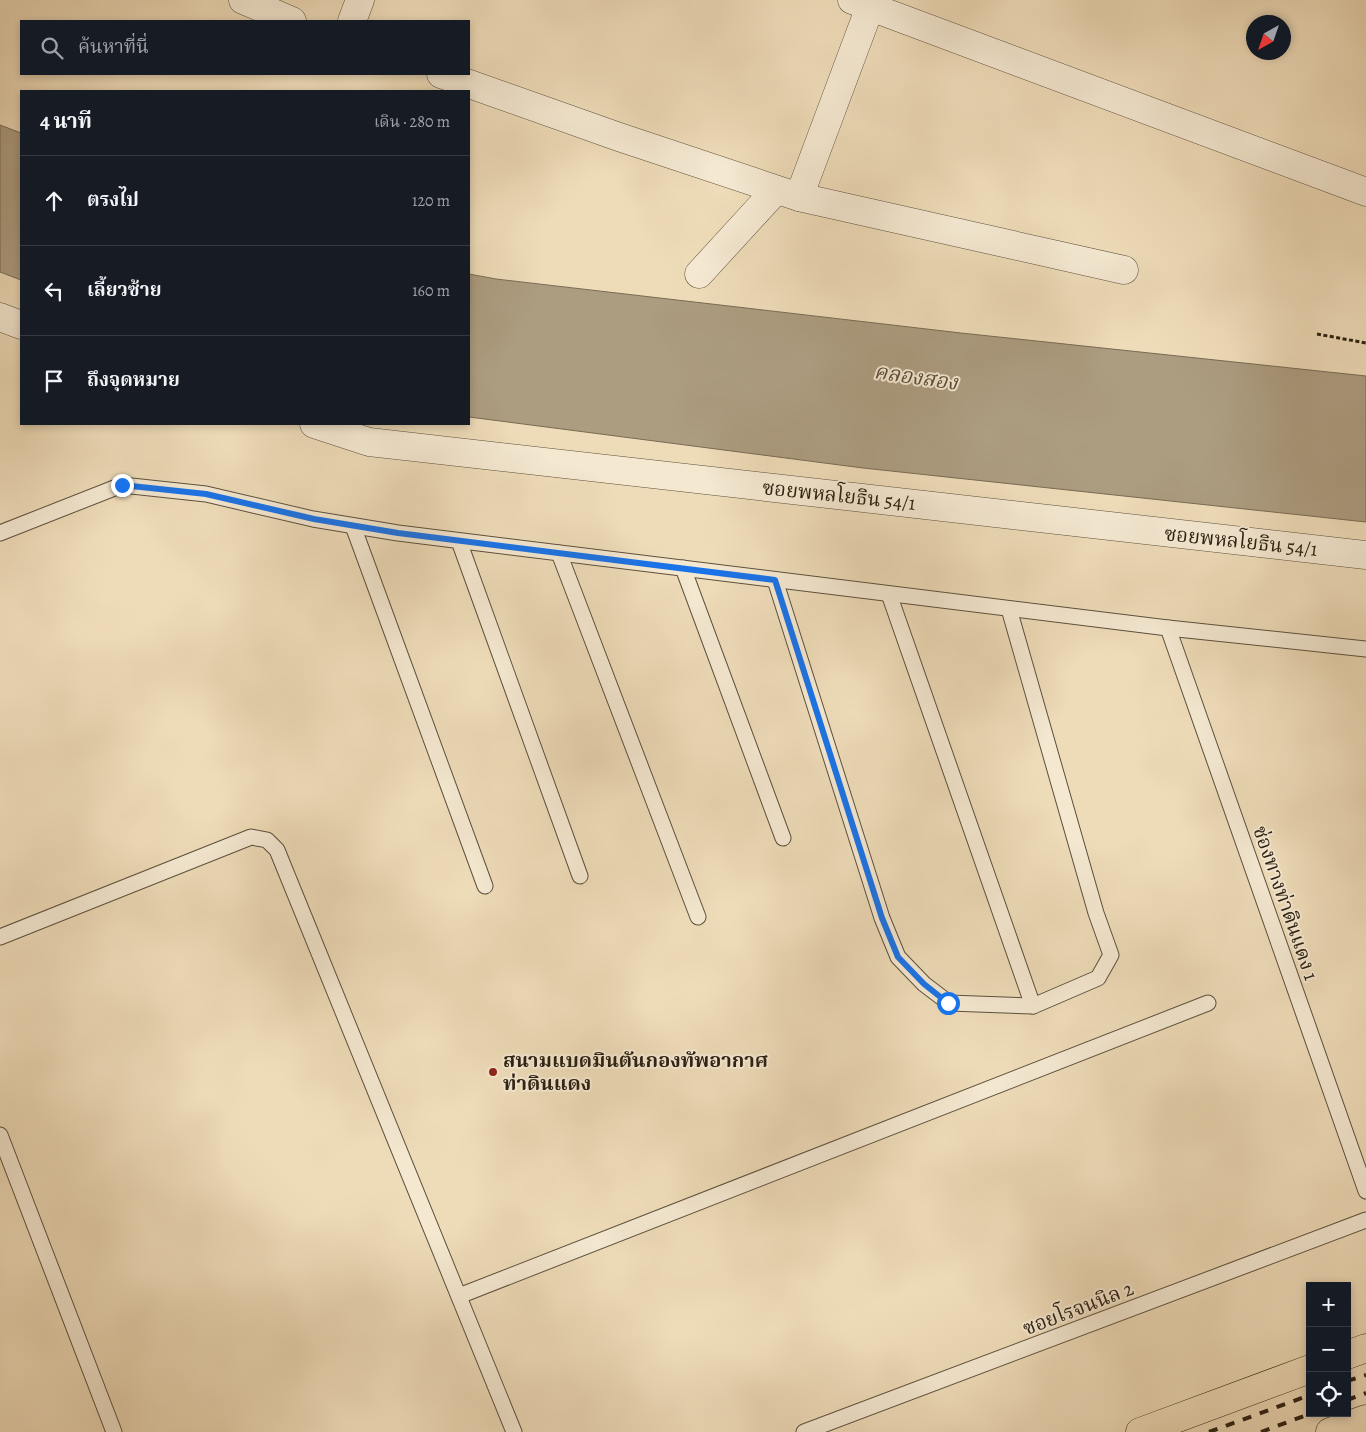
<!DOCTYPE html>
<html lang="th">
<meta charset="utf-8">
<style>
:root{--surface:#171b24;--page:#242831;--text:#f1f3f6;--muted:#9ea1a6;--line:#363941}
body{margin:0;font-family:Alegreya,"Noto Serif Thai",serif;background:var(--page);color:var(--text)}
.controls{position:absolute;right:15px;bottom:15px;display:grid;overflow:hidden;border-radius:0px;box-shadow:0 2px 8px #0003}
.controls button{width:45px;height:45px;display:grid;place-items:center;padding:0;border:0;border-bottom:1px solid var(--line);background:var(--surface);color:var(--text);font:25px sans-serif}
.compass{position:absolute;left:1246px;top:15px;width:45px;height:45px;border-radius:50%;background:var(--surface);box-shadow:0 2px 8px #0003;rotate:220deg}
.stop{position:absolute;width:15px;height:15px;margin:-11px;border:4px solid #1a73e8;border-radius:50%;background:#fff}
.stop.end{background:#1a73e8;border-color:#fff;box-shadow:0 1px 5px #0008}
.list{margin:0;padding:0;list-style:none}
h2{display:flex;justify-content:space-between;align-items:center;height:65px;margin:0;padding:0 20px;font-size:21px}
h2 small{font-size:16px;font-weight:400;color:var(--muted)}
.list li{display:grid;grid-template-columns:32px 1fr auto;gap:15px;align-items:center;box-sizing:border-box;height:90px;padding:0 20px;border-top:1px solid var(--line)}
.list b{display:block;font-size:19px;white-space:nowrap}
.list em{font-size:16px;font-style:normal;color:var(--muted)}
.icon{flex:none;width:28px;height:28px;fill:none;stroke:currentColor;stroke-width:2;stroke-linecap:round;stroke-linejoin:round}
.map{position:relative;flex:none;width:1366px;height:1432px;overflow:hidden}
.search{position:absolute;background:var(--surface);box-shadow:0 2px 8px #0003;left:20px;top:20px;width:450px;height:55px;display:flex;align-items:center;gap:12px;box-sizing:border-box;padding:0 18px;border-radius:0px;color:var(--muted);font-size:19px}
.panel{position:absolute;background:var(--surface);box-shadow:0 2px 8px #0003;left:20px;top:90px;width:450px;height:335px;border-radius:0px}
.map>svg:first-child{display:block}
.water{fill:#ac9c80;stroke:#796b54}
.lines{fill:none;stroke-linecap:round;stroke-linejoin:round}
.service-casing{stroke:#5c503c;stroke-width:17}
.minor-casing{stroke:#5c503c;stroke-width:29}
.tertiary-casing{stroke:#5c503c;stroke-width:29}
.primary-casing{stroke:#2c2113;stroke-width:29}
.path{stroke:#2c2113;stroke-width:3;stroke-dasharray:4 2.5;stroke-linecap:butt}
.service{stroke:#f4e8d1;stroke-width:15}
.minor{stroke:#f4e8d1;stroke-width:28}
.tertiary{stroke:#f4e8d1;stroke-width:28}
.primary{stroke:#eedbb8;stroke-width:28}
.rail{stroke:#2c2113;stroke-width:4;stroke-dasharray:9 9;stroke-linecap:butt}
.route{stroke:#1a73e8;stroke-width:6}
.poi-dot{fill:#8f2418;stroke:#f4e8d1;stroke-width:2}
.labels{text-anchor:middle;stroke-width:4;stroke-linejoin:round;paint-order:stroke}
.street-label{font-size:20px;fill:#2c2113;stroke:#f4e8d1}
.poi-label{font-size:20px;font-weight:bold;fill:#2c2113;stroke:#f4e8d1;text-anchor:start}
.water-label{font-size:21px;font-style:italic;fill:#594c39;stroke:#f4e8d1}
</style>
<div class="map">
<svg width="1366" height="1432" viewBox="0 0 1366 1432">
<rect width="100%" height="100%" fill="#eedbb8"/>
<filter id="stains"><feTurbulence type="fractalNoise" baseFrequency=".004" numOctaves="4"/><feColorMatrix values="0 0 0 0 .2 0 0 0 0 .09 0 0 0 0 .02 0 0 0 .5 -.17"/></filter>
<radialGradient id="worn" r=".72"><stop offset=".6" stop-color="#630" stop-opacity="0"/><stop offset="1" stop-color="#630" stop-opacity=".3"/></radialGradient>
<g class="water">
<polygon points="0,125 21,133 21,280 0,272"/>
<polygon points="469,274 496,279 961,333 1366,376 1366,522 863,468 469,417"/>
</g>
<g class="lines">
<g class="service-casing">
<g id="service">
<polyline points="353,526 485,886"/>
<polyline points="0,533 122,485 206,494 313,519 398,533 1168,628 1366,649"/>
<polyline points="459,541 580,876"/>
<polyline points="559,553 698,917"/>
<polyline points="683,568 783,838"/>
<polyline points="775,580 882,918 898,957 924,984 949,1003 1033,1006 1098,978 1111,955 1096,913 1009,609"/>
<polyline points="889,594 1033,1006"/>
<polyline points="1168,628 1366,1191"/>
<polyline points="0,937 251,837 267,840 277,850 514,1432"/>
<polyline points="0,1135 114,1432"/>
<polyline points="459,1296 1208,1003"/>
<polyline points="804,1432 1366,1220"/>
</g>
</g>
<g class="minor-casing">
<g id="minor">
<polyline points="243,0 292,21"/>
<polyline points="852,0 1366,192"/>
<polyline points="352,21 360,0"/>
<polyline points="441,74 619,137 799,197 1124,270"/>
<polyline points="799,197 870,7"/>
<polyline points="699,274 776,190"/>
</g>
</g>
<g class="tertiary-casing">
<g id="tertiary">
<polyline points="0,317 21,325"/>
<polyline points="314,424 369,442 1366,555"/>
</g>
</g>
<g class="primary-casing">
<g id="primary">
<polyline points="1347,1355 1366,1348"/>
<polyline points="1140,1432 1310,1369"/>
<polyline points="1330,1432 1366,1419"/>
</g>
</g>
<polyline class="path" points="1317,334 1366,343"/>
<use href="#service" class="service"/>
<use href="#minor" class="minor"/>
<use href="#tertiary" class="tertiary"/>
<use href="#primary" class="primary"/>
<g class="rail">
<polyline points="1347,1381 1366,1375"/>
<polyline points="1347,1400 1366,1393"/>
<polyline points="1209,1432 1310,1395"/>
<polyline points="1261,1432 1312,1413"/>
</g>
</g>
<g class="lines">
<polyline class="route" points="122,485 206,494 314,519 398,533 775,580 882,918 898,957 924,984 948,1003"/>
</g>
<circle class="poi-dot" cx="493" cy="1072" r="5"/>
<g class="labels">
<g class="street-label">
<text transform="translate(839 495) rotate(6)" y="7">ซอยพหลโยธิน 54/1</text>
<text transform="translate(1241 541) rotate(6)" y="7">ซอยพหลโยธิน 54/1</text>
<text transform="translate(1286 903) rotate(71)" y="7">ช่องทางท่าดินแดง 1</text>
<text transform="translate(1078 1308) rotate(-21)" y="7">ซอยโรจนนิล 2</text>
</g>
<g class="poi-label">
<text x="503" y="1067">สนามแบดมินตันกองทัพอากาศ<tspan x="503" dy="23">ท่าดินแดง</tspan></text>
</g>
<g class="water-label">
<text transform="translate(916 377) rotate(8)" y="7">คลองสอง</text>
</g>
</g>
<rect width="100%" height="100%" filter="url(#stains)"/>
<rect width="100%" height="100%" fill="url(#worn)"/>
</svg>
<div class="controls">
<button>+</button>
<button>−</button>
<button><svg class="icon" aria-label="locate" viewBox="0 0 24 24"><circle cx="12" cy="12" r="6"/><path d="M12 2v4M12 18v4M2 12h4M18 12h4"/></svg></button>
</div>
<svg class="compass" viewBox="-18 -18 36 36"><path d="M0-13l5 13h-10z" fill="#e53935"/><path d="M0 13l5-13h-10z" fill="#9ea1a6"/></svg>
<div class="stop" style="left:948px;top:1003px"></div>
<div class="stop end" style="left:122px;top:485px"></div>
<div class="search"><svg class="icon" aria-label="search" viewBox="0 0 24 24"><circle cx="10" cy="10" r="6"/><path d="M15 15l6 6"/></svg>ค้นหาที่นี่</div>
<section class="panel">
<h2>4 นาที<small>เดิน · 280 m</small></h2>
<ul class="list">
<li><svg class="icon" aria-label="ahead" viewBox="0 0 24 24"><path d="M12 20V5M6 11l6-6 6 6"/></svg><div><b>ตรงไป</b></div><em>120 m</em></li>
<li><svg class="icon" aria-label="left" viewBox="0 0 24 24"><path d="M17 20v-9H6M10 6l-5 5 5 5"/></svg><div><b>เลี้ยวซ้าย</b></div><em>160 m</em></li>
<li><svg class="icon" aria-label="arrive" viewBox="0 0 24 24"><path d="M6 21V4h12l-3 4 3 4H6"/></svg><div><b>ถึงจุดหมาย</b></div></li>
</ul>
</section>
</div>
